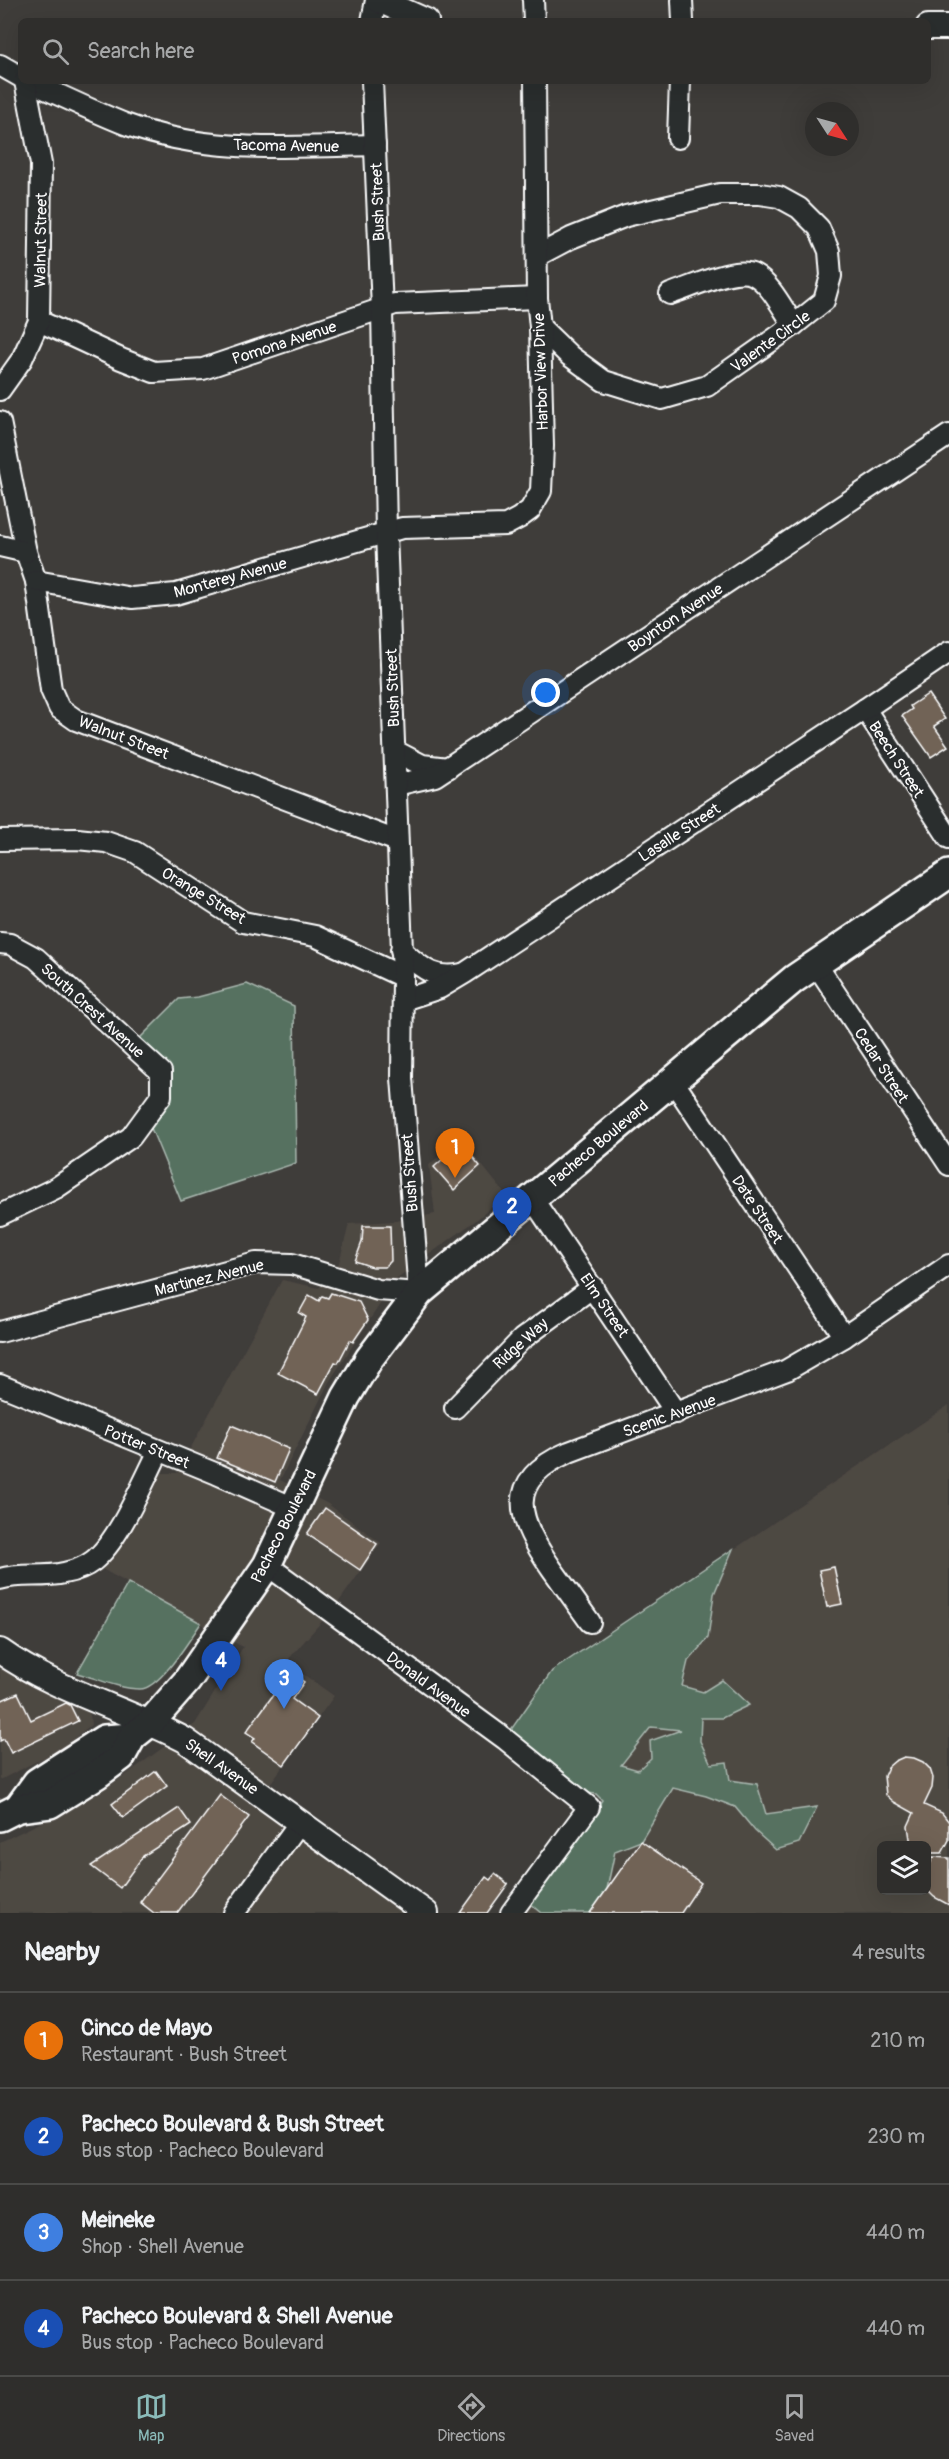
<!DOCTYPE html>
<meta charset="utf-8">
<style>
:root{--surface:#2f2e2c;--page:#373634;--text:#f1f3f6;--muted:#a7a8a9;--line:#4a4a48;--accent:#8bbbb9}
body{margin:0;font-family:Pangolin,sans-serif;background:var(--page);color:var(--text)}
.controls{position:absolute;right:18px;bottom:18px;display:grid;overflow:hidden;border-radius:9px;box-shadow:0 6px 24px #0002}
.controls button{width:54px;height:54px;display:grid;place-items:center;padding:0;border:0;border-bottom:2px solid var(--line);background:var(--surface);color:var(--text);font:30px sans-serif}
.compass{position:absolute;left:805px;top:102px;width:54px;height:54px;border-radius:50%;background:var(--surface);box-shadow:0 6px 24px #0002;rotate:126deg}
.you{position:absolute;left:546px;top:693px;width:21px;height:21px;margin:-15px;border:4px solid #fff;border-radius:50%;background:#1a73e8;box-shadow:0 0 0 9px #1a73e833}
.badge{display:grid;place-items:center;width:39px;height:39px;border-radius:50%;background:var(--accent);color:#fff;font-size:20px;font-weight:700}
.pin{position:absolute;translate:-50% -50px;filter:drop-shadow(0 2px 3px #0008)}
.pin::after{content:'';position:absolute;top:32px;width:21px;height:18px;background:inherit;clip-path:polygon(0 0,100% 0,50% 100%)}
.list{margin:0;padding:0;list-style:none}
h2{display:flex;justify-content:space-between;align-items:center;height:78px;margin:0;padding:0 24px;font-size:26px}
h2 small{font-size:20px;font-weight:400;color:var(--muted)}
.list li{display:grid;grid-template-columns:39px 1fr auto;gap:18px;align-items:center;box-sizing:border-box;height:96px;padding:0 24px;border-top:2px solid var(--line)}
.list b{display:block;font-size:22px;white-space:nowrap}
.list p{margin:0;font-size:20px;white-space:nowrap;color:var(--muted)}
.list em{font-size:20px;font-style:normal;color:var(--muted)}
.icon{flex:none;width:33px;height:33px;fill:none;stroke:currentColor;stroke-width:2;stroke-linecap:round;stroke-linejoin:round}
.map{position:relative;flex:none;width:949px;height:1913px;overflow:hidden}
.search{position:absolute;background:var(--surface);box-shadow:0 6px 24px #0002;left:18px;right:18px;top:18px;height:66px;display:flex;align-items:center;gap:15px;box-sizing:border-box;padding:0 21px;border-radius:9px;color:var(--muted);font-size:22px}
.sheet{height:462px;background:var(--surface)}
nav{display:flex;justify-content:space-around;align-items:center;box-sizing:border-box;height:84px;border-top:2px solid var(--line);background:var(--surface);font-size:16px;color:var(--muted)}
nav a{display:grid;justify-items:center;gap:3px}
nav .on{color:var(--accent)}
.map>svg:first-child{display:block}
.built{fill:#4e4843;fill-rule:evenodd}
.green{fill:#567160;stroke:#aab8b0;stroke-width:1.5;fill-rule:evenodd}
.building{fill:#716357;stroke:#fff;stroke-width:1.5}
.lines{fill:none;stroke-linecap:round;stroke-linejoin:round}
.minor-casing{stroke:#fff;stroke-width:24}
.tertiary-casing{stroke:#fff;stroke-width:28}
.secondary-casing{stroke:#fff;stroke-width:32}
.minor{stroke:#2a2d2e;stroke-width:20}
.tertiary{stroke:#2a2d2e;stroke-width:24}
.secondary{stroke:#2a2d2e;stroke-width:27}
.labels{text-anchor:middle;stroke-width:4.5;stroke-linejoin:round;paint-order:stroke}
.street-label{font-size:16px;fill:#fff;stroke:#2a2d2e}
</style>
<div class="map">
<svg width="949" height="1913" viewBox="0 0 949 1913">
<rect width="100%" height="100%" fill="#3f3d3a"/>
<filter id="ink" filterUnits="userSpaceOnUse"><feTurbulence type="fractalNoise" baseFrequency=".0167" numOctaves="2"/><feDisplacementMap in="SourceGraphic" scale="12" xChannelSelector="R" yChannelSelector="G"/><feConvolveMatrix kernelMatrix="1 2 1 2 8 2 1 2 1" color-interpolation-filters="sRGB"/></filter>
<g filter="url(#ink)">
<g class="built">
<polygon points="460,1138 506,1195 475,1221 397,1278 329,1382 280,1480 328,1504 381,1543 338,1603 286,1662 334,1696 254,1806 405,1913 0,1913 0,1842 74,1807 123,1777 195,1724 243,1647 102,1569 118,1541 160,1473 177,1473 282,1280 319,1288 339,1263 349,1224 395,1221 435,1214 429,1165"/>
<path d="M949,1405V1913H523L600,1804L620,1765L682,1687L712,1564ZM882,1846H926V1890H882Z"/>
<polygon points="0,1662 84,1706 90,1715 91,1725 59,1750 0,1780"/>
</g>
<g class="green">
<polygon points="247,984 294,1006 296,1163 181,1201 146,1116 161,1072 133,1045 179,999 198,997"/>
<path d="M733,1549L714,1594L708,1638L688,1661L682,1686L703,1692L722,1680L749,1705L722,1718H701L700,1741L711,1764L727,1762L730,1780L757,1784L766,1814L817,1807L799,1843L776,1850L755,1831L735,1807L706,1796L673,1788L641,1841L615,1851L607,1889L590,1913H542L530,1903L602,1800L596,1794L586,1793L510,1731L552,1671ZM651,1727L681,1730L650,1741L651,1758L638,1770L621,1765Z"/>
<path d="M128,1583L201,1623C190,1639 160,1689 140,1689C119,1689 96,1678 77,1673Z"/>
</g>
<g class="building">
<polygon points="928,694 945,719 934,726 948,746 931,757 902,716 912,709 910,706"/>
<polygon points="466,1149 480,1166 454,1190 434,1167 445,1157 450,1163"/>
<polygon points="363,1226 390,1226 391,1261 385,1267 372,1267 355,1261 362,1242"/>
<polygon points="331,1293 359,1302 368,1320 353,1342 350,1340 338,1363 335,1362 318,1394 278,1373 306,1317 299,1313 309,1295 319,1301 322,1296 328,1298"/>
<polygon points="231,1425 289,1449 275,1482 217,1458"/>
<polygon points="325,1508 377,1544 360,1570 307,1534"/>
<polygon points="834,1567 842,1604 827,1607 819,1570"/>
<polygon points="290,1672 304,1682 292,1699 318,1718 284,1765 252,1742 255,1738 246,1732"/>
<polygon points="18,1693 31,1720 66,1703 70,1705 78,1721 11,1753 4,1739 0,1741 0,1701"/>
<polygon points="904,1757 914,1758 923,1762 930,1769 933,1778 932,1788 924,1805 942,1813 949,1822 949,1840 942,1853 927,1853 927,1845 911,1845 908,1826 914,1813 894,1802 886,1795 884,1776 888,1767 895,1761"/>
<polygon points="156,1771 167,1786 123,1818 112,1804"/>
<polygon points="220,1795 249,1817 177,1913 154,1913 140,1902"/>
<polygon points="179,1808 191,1825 143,1856 120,1888 91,1866"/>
<polygon points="641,1841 701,1883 681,1913 590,1913"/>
<polygon points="933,1857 949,1858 949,1905 934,1897 928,1891 927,1872"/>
<polygon points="495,1874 508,1884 487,1913 460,1913 486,1877 490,1880"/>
</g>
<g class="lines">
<g class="minor-casing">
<g id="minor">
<polyline points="533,0 534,21"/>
<polyline points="682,0 683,21"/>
<polyline points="372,21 376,0"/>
<polyline points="0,65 21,77"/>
<path d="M28,81C60,95 92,111 125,124C204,154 292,147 375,145"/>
<polyline points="678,138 680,81"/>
<polyline points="537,256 571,238 626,216 720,194 760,194 779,197 799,208 819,228 829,251 831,276 824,301 794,325 707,386 662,399 604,381 570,356 540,327"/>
<path d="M670,294C690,288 736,265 754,275C771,284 783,310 794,325"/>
<polyline points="39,321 121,359 154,372 203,369 395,304 537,298"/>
<polyline points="0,390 22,359 39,321 41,164 25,81"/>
<polyline points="0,422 26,552 36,581 51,690 59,708 76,720 397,841"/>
<polyline points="0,546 26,552"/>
<polyline points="36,581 132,598 176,594 402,528 506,525 519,518 530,510 541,491 543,446 540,327 537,298 535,81"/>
<polyline points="865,709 949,838"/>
<polyline points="395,751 422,765 448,768"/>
<polyline points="396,785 435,776 949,435"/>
<polyline points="0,840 77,839 106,842 135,852 243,922 315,936 403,977"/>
<polyline points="0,943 10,944 36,958 161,1072 161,1096 131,1137 56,1188 0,1215"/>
<path d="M401,950C422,968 433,980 462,974"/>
<polyline points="816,964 949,1165"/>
<polyline points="403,1000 440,988 465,973 865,709 949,652"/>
<polyline points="673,1081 844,1337"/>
<polyline points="532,1198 676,1413"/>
<polyline points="0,1332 256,1263 292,1264 378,1290 419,1293 402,1078 403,977 386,533 382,309 372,81"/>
<polyline points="0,1385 217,1474 294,1508"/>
<polyline points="455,1408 522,1339 593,1287"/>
<polyline points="267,1565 505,1739 589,1807 511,1913"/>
<path d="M0,1579C21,1573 43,1578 64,1573C74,1571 84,1568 93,1561C119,1541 143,1482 159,1451"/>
<path d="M590,1622C577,1604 565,1587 552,1569C518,1520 502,1481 569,1452L787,1370L844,1337L949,1265"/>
<polyline points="234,1913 300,1822"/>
</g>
</g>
<g class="tertiary-casing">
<g id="tertiary">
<polyline points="379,0 426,21"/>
<polyline points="928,27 949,27"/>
<path d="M0,1651C56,1691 125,1708 185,1740L426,1913"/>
</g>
</g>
<g class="secondary-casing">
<g id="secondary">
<polyline points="18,1808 37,1782 104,1739 132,1737"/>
<polyline points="0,1817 18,1808 50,1804 98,1774 121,1757 132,1737 151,1722 187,1681 267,1565 346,1397 369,1359 419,1293 794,979 949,874"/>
</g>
</g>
<use href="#minor" class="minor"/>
<use href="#tertiary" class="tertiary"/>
<use href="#secondary" class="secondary"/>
</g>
</g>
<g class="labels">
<g class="street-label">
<text transform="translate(286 145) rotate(1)" y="6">Tacoma Avenue</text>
<text transform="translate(377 202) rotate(-92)" y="6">Bush Street</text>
<text transform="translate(40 240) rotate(-89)" y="6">Walnut Street</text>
<text transform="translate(770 341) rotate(-36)" y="6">Valente Circle</text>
<text transform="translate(284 342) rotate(-18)" y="6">Pomona Avenue</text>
<text transform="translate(540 372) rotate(-92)" y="6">Harbor View Drive</text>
<text transform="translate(230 577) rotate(-15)" y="6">Monterey Avenue</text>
<text transform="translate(675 617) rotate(-34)" y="6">Boynton Avenue</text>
<text transform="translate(392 688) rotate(-92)" y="6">Bush Street</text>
<text transform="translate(124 737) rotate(21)" y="6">Walnut Street</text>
<text transform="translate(897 759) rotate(57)" y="6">Beech Street</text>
<text transform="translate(679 832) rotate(-33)" y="6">Lasalle Street</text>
<text transform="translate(204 895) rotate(31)" y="6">Orange Street</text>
<text transform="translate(93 1010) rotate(42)" y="6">South Crest Avenue</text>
<text transform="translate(882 1065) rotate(57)" y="6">Cedar Street</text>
<text transform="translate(598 1143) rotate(-40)" y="6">Pacheco Boulevard</text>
<text transform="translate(409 1173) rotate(-94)" y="6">Bush Street</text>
<text transform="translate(758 1209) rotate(56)" y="6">Date Street</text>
<text transform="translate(209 1277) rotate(-14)" y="6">Martinez Avenue</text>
<text transform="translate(605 1305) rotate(56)" y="6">Elm Street</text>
<text transform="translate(520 1343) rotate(-42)" y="6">Ridge Way</text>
<text transform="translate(669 1415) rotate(-20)" y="6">Scenic Avenue</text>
<text transform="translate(147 1446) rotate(22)" y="6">Potter Street</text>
<text transform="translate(283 1526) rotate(-63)" y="6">Pacheco Boulevard</text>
<text transform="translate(429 1684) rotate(36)" y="6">Donald Avenue</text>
<text transform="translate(222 1766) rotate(35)" y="6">Shell Avenue</text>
</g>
</g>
</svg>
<div class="controls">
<button><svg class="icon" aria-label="layers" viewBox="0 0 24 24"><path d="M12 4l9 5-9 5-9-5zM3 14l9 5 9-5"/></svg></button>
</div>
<svg class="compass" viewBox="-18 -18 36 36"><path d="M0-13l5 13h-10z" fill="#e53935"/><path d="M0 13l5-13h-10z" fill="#a7a8a9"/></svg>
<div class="you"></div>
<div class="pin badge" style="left:455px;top:1178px;background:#e8710a">1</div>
<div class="pin badge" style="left:512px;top:1237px;background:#1a4fb4">2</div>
<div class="pin badge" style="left:284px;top:1709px;background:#3f7fe0">3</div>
<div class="pin badge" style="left:221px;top:1691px;background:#1a4fb4">4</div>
<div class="search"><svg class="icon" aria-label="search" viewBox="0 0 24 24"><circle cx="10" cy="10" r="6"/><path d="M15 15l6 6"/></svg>Search here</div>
</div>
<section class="sheet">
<h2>Nearby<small>4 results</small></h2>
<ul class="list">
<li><span class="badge" style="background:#e8710a">1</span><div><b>Cinco de Mayo</b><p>Restaurant · Bush Street</p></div><em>210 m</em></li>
<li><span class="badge" style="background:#1a4fb4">2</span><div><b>Pacheco Boulevard &amp; Bush Street</b><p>Bus stop · Pacheco Boulevard</p></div><em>230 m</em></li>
<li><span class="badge" style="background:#3f7fe0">3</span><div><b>Meineke</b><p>Shop · Shell Avenue</p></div><em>440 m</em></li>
<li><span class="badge" style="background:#1a4fb4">4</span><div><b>Pacheco Boulevard &amp; Shell Avenue</b><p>Bus stop · Pacheco Boulevard</p></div><em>440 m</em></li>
</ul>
</section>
<nav>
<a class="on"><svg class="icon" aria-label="map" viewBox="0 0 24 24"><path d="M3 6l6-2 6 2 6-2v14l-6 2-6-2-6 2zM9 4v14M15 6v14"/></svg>Map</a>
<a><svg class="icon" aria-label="directions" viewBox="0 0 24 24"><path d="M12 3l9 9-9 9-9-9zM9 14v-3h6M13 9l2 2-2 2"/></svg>Directions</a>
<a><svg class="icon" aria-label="saved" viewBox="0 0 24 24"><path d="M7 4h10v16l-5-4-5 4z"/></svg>Saved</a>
</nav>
